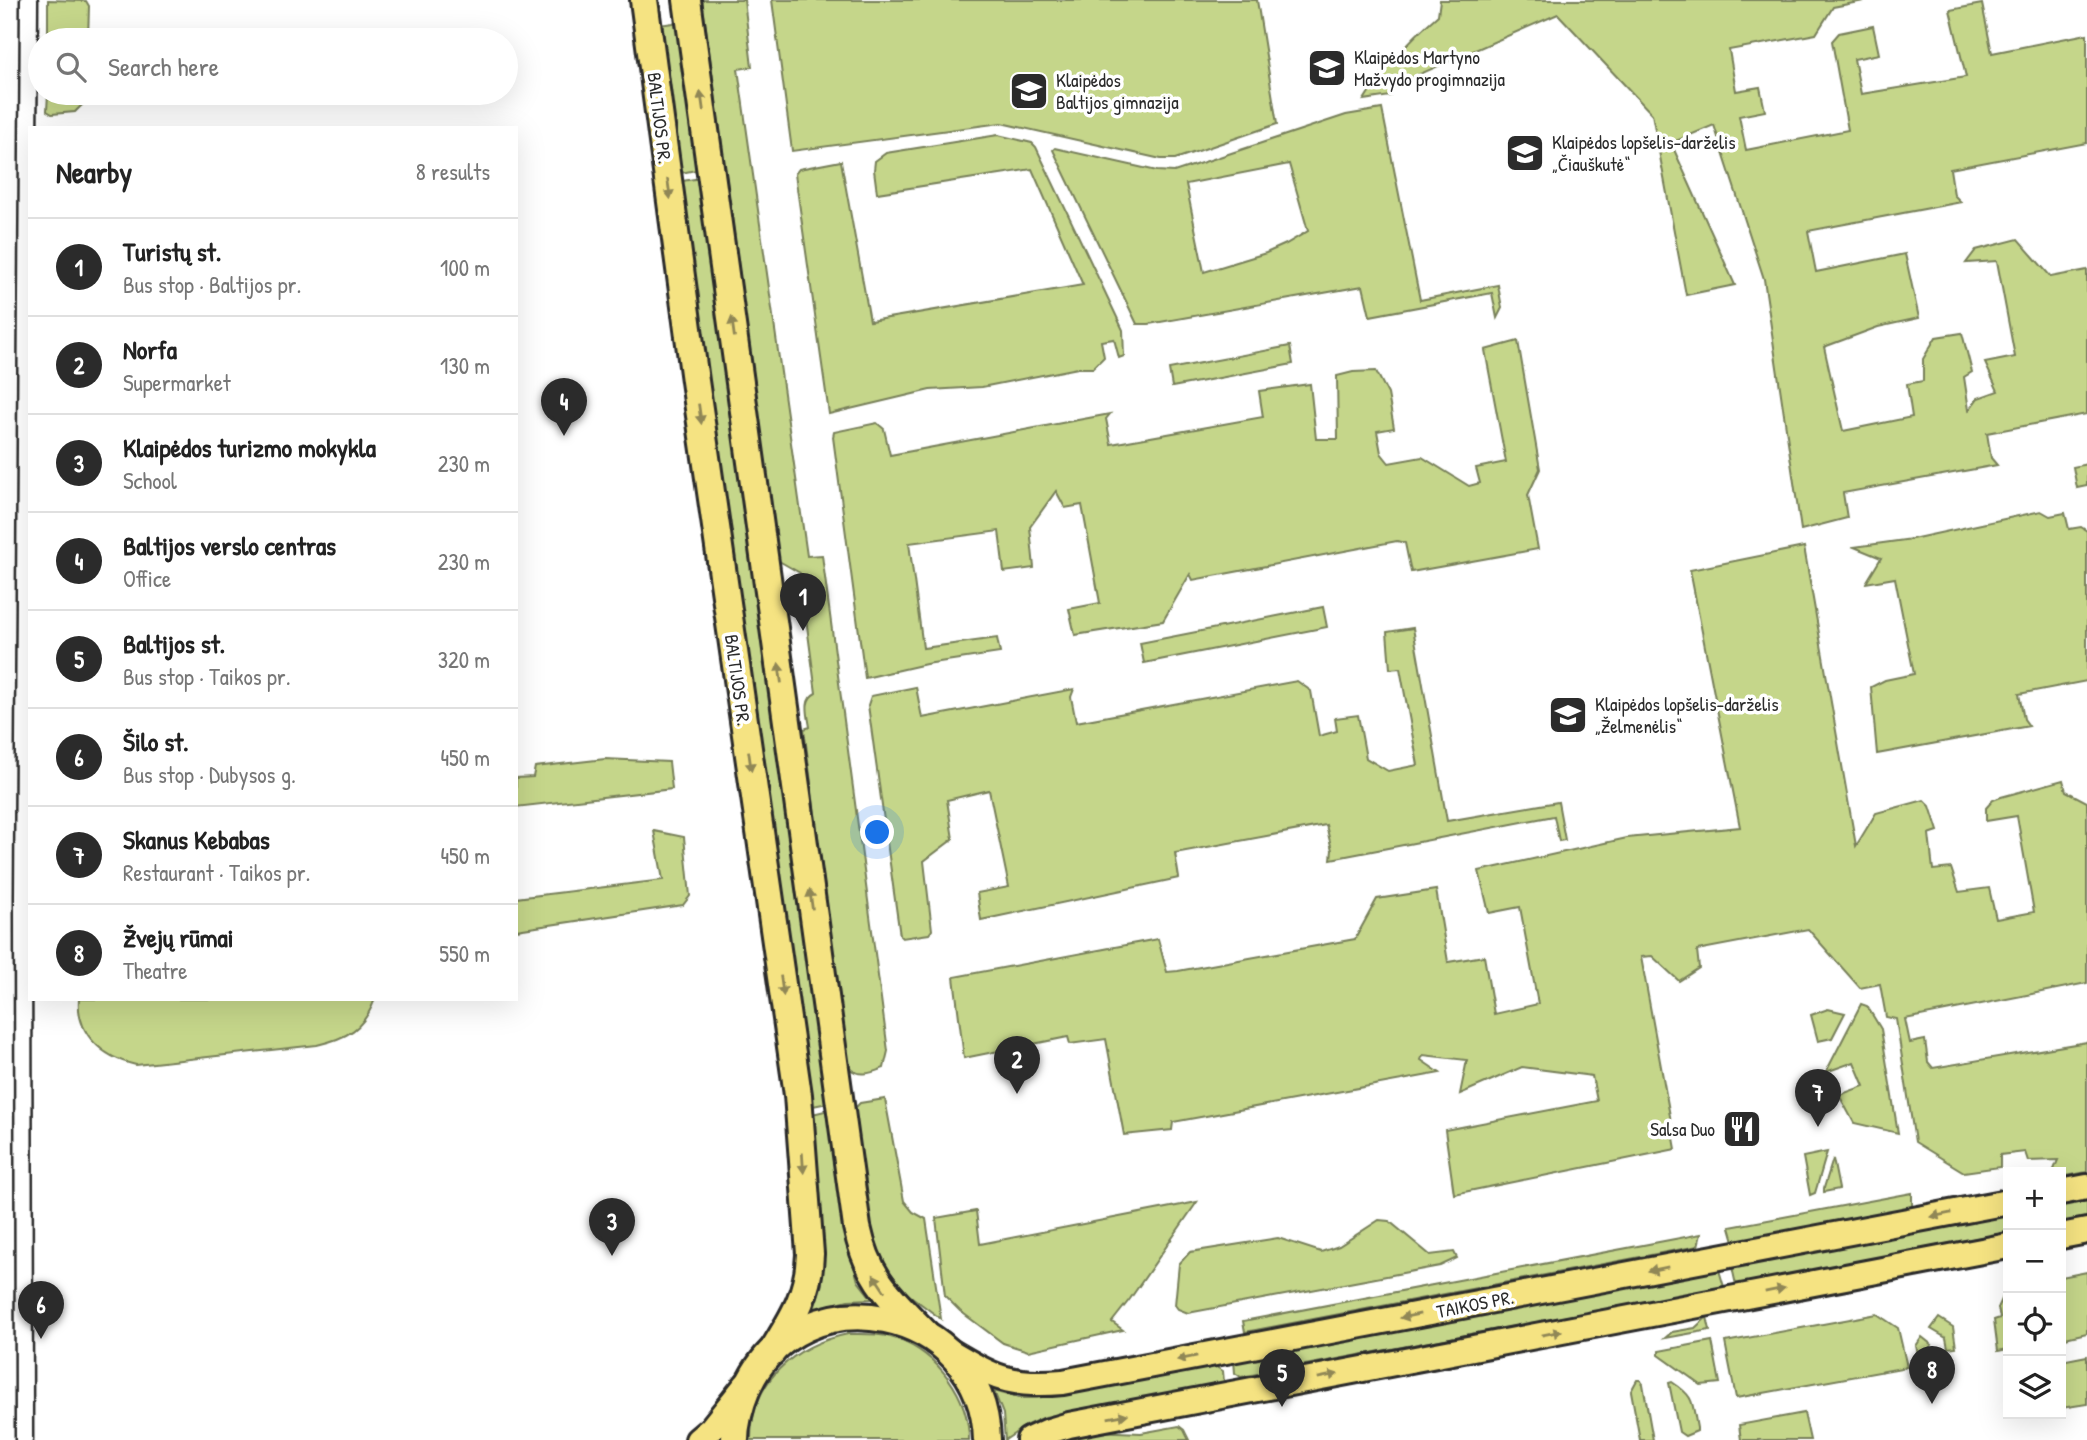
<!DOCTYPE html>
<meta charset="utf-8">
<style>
:root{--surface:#fff;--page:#f2f2f2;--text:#222;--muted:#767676;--line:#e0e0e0;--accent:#2b2b2b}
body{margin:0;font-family:"Patrick Hand",sans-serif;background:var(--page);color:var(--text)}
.controls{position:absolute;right:21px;bottom:21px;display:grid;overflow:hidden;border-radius:0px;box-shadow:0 7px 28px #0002}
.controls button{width:63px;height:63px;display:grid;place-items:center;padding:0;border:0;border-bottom:2px solid var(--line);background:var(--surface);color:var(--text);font:35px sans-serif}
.you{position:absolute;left:878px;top:833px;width:24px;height:24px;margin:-18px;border:5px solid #fff;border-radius:50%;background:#1a73e8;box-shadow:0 0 0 10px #1a73e833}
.badge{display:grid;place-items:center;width:46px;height:46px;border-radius:50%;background:var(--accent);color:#fff;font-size:23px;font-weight:700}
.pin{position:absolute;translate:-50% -58px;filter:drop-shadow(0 2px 4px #0008)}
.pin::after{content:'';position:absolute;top:37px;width:24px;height:21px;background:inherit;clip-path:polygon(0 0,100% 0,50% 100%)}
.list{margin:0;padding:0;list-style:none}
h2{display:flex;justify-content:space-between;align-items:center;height:91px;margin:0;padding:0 28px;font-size:30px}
h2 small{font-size:23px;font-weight:400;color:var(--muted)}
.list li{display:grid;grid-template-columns:46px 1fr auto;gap:21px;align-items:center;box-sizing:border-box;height:98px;padding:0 28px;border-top:2px solid var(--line)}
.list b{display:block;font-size:26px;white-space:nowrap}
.list p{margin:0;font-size:23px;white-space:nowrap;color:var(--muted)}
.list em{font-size:23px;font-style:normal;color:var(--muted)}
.icon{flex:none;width:38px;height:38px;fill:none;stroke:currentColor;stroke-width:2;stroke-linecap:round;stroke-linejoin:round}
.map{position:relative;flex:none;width:2087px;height:1440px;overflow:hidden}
.search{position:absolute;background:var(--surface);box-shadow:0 7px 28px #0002;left:28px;top:28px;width:490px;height:77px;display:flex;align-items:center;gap:18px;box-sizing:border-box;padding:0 24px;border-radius:38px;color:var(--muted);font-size:26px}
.panel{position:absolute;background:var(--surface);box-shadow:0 7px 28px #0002;left:28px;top:126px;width:490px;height:875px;border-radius:0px}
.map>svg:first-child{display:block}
.green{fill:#c5d68a;stroke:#78805a;stroke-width:2;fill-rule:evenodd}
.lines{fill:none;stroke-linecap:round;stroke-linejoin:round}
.minor-casing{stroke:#2b2b2b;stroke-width:21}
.primary-casing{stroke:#2b2b2b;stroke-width:30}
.trunk-casing{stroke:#2b2b2b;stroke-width:32}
.minor{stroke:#fff;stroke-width:16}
.primary{stroke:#f5e382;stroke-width:24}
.trunk{stroke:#f5e382;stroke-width:26}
.oneway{fill:#908756}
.labels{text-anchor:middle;stroke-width:7;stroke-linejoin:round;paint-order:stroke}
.poi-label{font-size:19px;fill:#2b2b2b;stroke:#fff;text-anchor:start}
.street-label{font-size:19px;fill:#2b2b2b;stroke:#fff}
</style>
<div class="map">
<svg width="2087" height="1440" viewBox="0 0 2087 1440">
<rect width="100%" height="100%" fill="#fff"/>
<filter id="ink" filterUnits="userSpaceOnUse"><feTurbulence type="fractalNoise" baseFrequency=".0143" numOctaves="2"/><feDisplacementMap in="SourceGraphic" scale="14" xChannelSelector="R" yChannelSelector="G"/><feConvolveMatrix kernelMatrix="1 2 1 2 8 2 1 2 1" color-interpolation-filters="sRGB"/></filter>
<g filter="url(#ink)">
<g class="green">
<polygon points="48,0 86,1 89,6 88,40 48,40"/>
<path d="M702,0H744L752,67L738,69L807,556L822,555L888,1051L884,1068C871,1073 859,1078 848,1067L804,729L810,727C808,714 803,699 816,693L800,573L779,561Z"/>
<polygon points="772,0 1257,0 1277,124 1175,159 1161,159 1001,123 792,151"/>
<path d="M1440,0H1869L1833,7L1816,34L1729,50L1736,91L1760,87L1765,111L1739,116L1746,150L1848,130L1832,41L1839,33L1873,26L1879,54L1854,59L1861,94L1966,77L1950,10L1982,4L1992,53L2087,34V143L1950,169L1954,195L1961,202L1808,231L1816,272L1905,254L1919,318L1878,327L1824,347L1843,431L1912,417L1907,384L1923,381V359L1936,337L1962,333L1972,372L1964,377L1969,410L1978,398L1998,391L1985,363L2015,357L1997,261L1966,263L1976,250L2018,239L2051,277L2087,270V414L1987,433L1991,458L1997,465L1843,493L1847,518L1801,530L1764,279L1714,125L1671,143L1735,285L1686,295L1652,114L1558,14L1390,87L1391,96L1364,100C1384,67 1408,41 1438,15Z"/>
<polygon points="679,19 701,169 676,174 659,25 673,23"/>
<polygon points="48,93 86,93 86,101 75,112 52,114 47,111"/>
<path d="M1382,109L1420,300L1498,285L1502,308L1497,318L1492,293L1370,316L1363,286L1149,324H1137L1053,150L1055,148L1157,171L1174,172L1346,115ZM1289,164L1308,231L1286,244L1266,253L1204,272L1186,184Z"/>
<polygon points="998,135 1032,143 1036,147 1123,330 1124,356 1119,358 1114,339 1101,341 1104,357 1093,368 1078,368 982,387 930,390 829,414 795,174 799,169 841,161 870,321 1083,285 1032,169 877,193 874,170 875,161 886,153"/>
<polygon points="701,178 828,1103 803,1108 676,182"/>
<polygon points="1518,341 1540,469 1528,495 1538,549 1411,572 1405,543 1397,541 1193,580 1190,574 1163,621 1075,635 1069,609 1100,603 1082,505 1065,508 1056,491 1030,527 1034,568 1004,572 999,531 909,543 923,648 997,638 1000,653 926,664 865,678 833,437 834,432 877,423 884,429 890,455 1110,414 1106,419 1111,444 1263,417 1259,391 1310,384 1316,439 1338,439 1337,376 1353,372 1376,371 1388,394 1394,428 1377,431 1381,453 1389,463 1422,457 1469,486 1480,483 1476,468 1506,462 1485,350"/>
<polygon points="1290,346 1293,364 1172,387 1169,369"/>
<polygon points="2087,464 2087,486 2077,488 2073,467"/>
<polygon points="2041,511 2050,516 2065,513 2069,529 2081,527 2087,531 2087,681 2019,694 2024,719 2029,726 1877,754 1871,687 1885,680 1914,674 1895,578 1866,583 1881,558 1854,547 1912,539"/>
<polygon points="1804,547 1856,846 1876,813 1924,800 1930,806 1938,831 1929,834 1933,870 1951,868 1959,892 1989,888 1996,919 2034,912 2017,816 1986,821 1986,808 1993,800 2001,797 2063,780 2066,791 2087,802 2087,983 1905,1019 1910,1043 1925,1040 1928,1062 1933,1068 2087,1042 2087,1172 2061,1177 2061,1172 2053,1172 2058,1160 2028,1161 2025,1152 2000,1155 2000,1167 1964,1172 1915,1142 1896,1019 1886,1017 1880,984 1860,988 1808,929 1697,950 1699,968 1679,981 1652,956 1641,957 1676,1149 1454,1194 1445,1130 1597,1101 1592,1076 1522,1067 1460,1094 1467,1060 1423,1055 1421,1060 1440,1073 1173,1122 1172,1130 1124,1135 1106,1039 1070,1044 1068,1037 964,1058 954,977 1158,939 1167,972 1178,971 1355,939 1377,899 1436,890 1448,962 1484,956 1494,1014 1538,1004 1520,907 1489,913 1479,871 1627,838 1740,827 1690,570"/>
<polygon points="1323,607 1327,627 1144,663 1140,643"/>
<polygon points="1413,628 1447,821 1558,802 1565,840 1559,841 1554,816 1331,859 1332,850 1326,825 1175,853 1179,878 981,920 977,893 1009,887 989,790 947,800 953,839 924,861 932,930 929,934 902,938 900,936 868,705 871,696 916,687 922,718 1074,689 1071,697 1076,722 1297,681 1311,691 1319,736 1337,731 1335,718 1358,715 1366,758 1388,771 1418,765 1400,668 1390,669 1387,632"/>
<polygon points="605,759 669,762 672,789 516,807 516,778 533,777 535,767"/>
<polygon points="654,831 684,837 690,896 683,905 516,930 516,898 663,880"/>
<path d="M79,999H375C364,1029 347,1038 317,1045L136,1065C104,1058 76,1035 79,999Z"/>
<polygon points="1861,1004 1867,1006 1881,1029 1898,1133 1854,1123 1839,1095 1864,1086 1854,1062 1826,1072"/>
<polygon points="1828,1009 1845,1013 1832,1038 1818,1041 1811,1015"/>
<polygon points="885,1099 904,1201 913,1212 926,1219 941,1319 904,1291 878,1256 868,1217 855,1108 860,1103"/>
<polygon points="829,1110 847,1241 858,1281 872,1299 848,1300 814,1309 822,1284 823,1257 804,1116"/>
<polygon points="1827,1152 1815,1193 1810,1195 1803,1157"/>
<polygon points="1833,1159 1839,1189 1824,1192 1824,1188"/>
<polygon points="1912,1193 1912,1207 1905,1210 1738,1240 1734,1241 1730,1227"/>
<polygon points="2087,1200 2087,1218 2062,1222 2061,1204"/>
<polygon points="1197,1202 1130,1299 1112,1322 1123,1330 1028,1351 1003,1343 960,1311 945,1296 936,1218 976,1211 980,1244"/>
<polygon points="2008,1214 2008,1232 1736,1285 1732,1267"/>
<polygon points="1379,1220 1389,1221 1430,1255 1454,1252 1457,1258 1440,1266 1188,1313 1178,1309 1175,1305 1179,1264 1190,1252 1278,1238 1321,1252 1339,1246"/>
<polygon points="1701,1234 1698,1246 1245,1332 1243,1321"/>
<polygon points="1719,1270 1724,1287 1241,1377 1235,1373 1234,1360"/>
<polygon points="2087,1272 2087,1333 2061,1339 2061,1277"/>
<polygon points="2007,1288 2008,1288 2008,1349 1998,1351 1994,1320 2000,1318 1998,1308"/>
<polygon points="1877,1314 1898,1328 1907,1367 1736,1398 1725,1342"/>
<polygon points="1707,1317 1710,1330 1665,1338 1672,1332 1695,1328"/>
<polygon points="1939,1318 1953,1327 1956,1347 1948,1348 1946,1338 1931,1329"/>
<path d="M848,1334C864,1334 881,1333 897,1339C938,1354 969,1396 969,1440H751C751,1381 794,1345 848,1334Z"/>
<polygon points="1922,1337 1932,1345 1926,1352 1928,1360 1920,1362 1916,1346"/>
<polygon points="1712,1341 1720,1383 1701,1385 1659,1355 1659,1351"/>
<polygon points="2087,1356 2087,1404 2061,1408 2061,1361"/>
<polygon points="1217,1363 1218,1368 1223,1371 1224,1382 1045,1417 1027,1425 1005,1440 1003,1414 994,1391 1019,1398 1037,1398"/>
<polygon points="1637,1380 1640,1380 1643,1384 1653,1440 1640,1440 1631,1391"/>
<path d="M1672,1382C1695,1397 1692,1402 1697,1428V1431L1685,1436L1679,1432L1669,1383Z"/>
<polygon points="1804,1413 1810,1440 1741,1440 1739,1425"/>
<polygon points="1179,1426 1184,1430 1189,1440 1069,1440 1094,1431 1141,1433"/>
</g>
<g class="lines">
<g class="minor-casing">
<polyline id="minor" points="24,1440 23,896 29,0"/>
</g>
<g class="primary-casing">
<g id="primary">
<polyline points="2061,1192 2087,1187"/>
<polyline points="2061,1236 2087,1231"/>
<path d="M949,1351C993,1377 1010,1387 1063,1382L2008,1202"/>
<polyline points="698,1440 711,1429 746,1385"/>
<polyline points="1029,1440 1049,1431 1069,1425 2008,1246"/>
</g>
</g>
<g class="trunk-casing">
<g id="trunk">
<path d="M644,0L695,381L798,1095L810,1254C809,1295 792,1319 772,1352"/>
<path d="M687,0L857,1227C868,1279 889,1296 925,1333"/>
<path d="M735,1440C735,1422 740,1405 747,1388C800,1270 983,1305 987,1440"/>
</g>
</g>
<use href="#minor" class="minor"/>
<use href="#primary" class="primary"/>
<use href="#trunk" class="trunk"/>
</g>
<defs><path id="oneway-solid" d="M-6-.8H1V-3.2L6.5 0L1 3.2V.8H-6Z" transform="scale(1.75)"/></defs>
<g class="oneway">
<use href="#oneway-solid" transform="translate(702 101) rotate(-98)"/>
<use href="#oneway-solid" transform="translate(669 189) rotate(82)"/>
<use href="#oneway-solid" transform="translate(733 327) rotate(-98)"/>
<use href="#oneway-solid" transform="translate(700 414) rotate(82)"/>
<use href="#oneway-solid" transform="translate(780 673) rotate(-98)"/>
<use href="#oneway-solid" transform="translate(750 761) rotate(82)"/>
<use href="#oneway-solid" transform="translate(811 899) rotate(-98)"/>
<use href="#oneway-solid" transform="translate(782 986) rotate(82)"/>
<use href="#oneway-solid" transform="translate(803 1163) rotate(86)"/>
<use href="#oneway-solid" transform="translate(1941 1215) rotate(169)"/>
<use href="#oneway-solid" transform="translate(1658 1269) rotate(169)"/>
<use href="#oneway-solid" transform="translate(879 1283) rotate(-124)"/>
<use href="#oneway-solid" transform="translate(1775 1290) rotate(-11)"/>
<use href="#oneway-solid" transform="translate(1410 1316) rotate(169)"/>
<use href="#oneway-solid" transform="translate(1552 1333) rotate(-11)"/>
<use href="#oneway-solid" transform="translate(1187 1358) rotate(169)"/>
<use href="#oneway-solid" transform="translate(1328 1376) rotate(-11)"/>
<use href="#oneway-solid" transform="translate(1118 1416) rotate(-10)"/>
</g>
</g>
<defs>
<g id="school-square" transform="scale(2.0125)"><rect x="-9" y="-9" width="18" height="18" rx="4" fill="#2b2b2b" stroke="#fff"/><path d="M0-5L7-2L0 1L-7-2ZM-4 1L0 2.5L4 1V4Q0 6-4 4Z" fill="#fff"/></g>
<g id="restaurant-square" transform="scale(2.0125)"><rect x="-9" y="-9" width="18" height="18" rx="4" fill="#2b2b2b" stroke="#fff"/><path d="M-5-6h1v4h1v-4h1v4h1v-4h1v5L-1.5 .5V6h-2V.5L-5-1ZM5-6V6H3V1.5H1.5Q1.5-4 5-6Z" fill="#fff"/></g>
</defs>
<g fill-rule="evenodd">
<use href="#school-square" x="1327" y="68"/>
<use href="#school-square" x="1029" y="91"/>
<use href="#school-square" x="1525" y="153"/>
<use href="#school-square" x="1568" y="715"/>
<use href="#restaurant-square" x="1742" y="1129"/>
</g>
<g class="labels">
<g class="poi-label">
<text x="1354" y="64">Klaipėdos Martyno<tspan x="1354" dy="22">Mažvydo progimnazija</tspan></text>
<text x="1056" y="87">Klaipėdos<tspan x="1056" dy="22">Baltijos gimnazija</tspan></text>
<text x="1552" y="149">Klaipėdos lopšelis-darželis<tspan x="1552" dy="22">„Čiauškutė“</tspan></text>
<text x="1595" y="711">Klaipėdos lopšelis-darželis<tspan x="1595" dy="22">„Želmenėlis“</tspan></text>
<text x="1715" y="1136" text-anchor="end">Salsa Duo</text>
</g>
<g class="street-label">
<text transform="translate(660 118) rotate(83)" y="7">BALTIJOS PR.</text>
<text transform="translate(738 680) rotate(82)" y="7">BALTIJOS PR.</text>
<text transform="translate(1475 1304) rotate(-11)" y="7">TAIKOS PR.</text>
</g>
</g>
</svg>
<div class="controls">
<button>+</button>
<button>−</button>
<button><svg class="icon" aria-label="locate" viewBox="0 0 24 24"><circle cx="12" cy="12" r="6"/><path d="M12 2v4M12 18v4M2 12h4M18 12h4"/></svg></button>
<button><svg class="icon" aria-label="layers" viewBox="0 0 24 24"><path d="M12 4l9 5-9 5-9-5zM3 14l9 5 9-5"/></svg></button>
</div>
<div class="you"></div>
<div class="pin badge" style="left:803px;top:631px">1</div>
<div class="pin badge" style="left:1017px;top:1094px">2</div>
<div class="pin badge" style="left:612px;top:1256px">3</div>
<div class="pin badge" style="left:564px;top:436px">4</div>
<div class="pin badge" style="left:1282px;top:1407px">5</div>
<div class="pin badge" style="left:41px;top:1339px">6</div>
<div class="pin badge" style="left:1818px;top:1127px">7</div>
<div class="pin badge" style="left:1932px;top:1404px">8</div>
<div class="search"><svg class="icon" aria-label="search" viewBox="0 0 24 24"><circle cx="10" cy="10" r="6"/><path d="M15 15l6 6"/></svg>Search here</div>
<section class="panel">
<h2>Nearby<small>8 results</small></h2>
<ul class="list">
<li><span class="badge">1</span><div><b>Turistų st.</b><p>Bus stop · Baltijos pr.</p></div><em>100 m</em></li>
<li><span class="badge">2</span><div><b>Norfa</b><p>Supermarket</p></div><em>130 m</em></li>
<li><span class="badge">3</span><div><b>Klaipėdos turizmo mokykla</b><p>School</p></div><em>230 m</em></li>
<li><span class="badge">4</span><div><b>Baltijos verslo centras</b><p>Office</p></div><em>230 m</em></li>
<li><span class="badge">5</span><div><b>Baltijos st.</b><p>Bus stop · Taikos pr.</p></div><em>320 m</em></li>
<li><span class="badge">6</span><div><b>Šilo st.</b><p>Bus stop · Dubysos g.</p></div><em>450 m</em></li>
<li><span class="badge">7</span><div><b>Skanus Kebabas</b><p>Restaurant · Taikos pr.</p></div><em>450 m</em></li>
<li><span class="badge">8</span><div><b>Žvejų rūmai</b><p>Theatre</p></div><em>550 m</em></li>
</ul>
</section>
</div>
